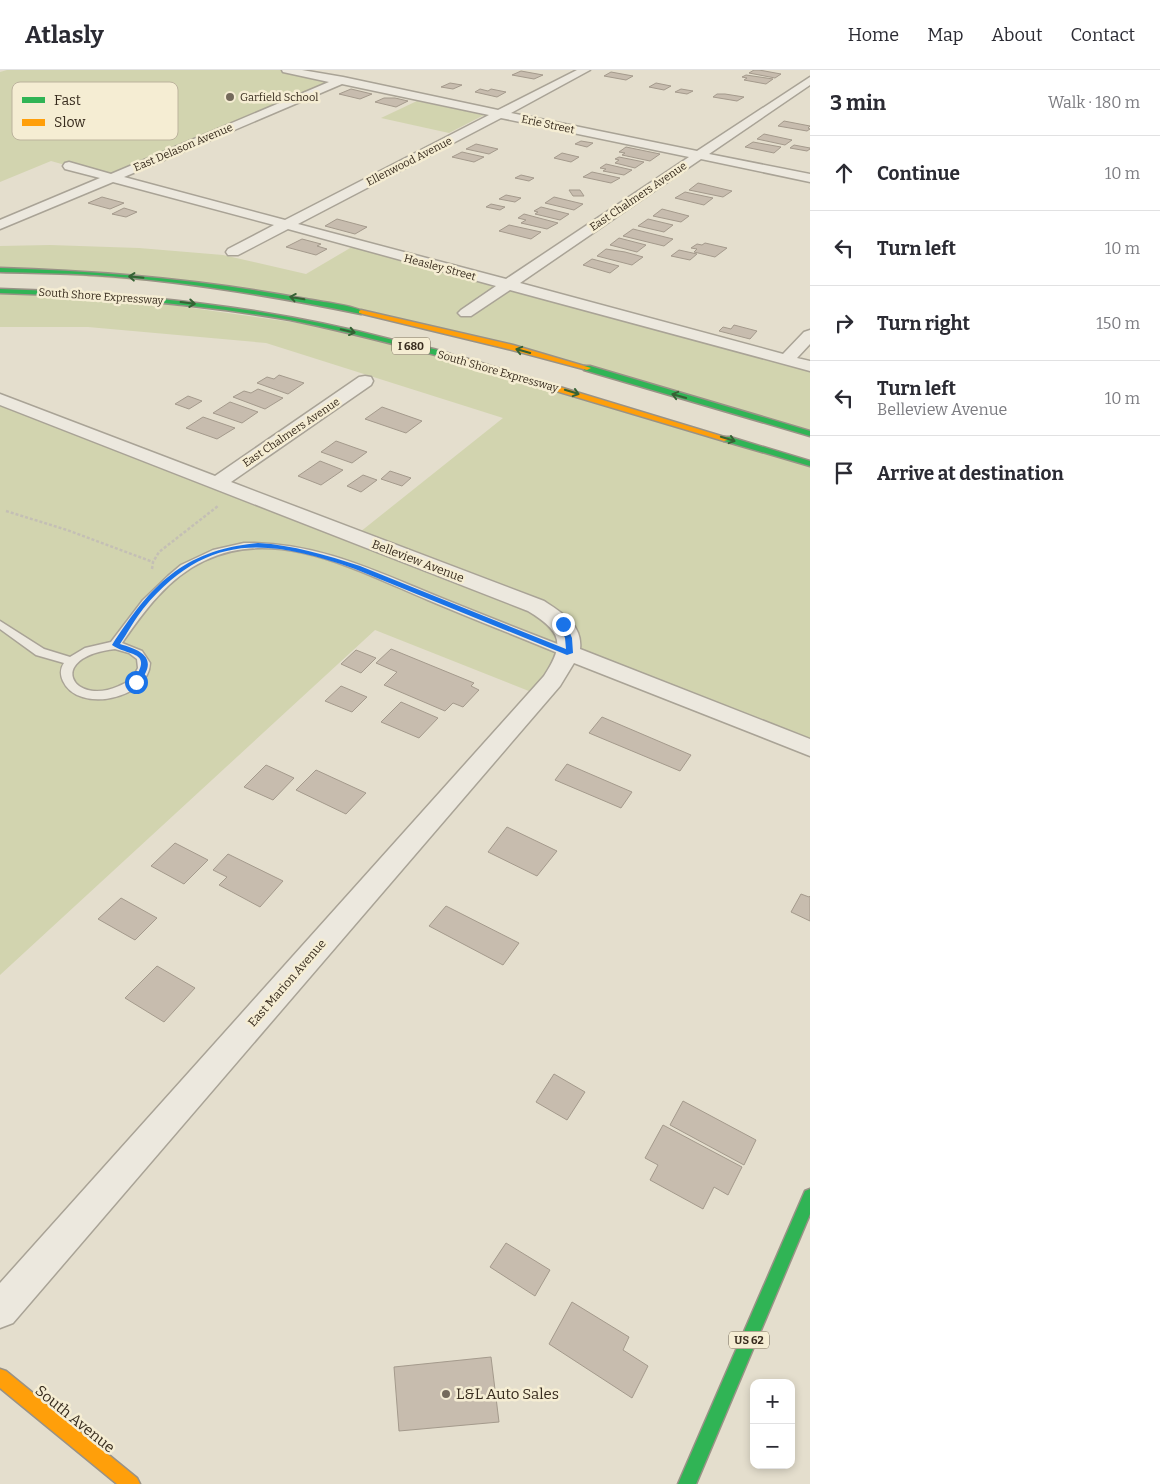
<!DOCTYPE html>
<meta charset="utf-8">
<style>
:root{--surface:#fff;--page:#f7f7f7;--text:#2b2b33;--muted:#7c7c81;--line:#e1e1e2}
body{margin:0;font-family:Bitter,serif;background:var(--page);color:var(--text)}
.controls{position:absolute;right:15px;bottom:15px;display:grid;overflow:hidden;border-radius:10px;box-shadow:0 2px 8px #0003}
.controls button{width:45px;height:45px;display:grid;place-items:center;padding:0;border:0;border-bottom:1px solid var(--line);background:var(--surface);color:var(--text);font:25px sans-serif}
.stop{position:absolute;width:15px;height:15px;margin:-11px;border:4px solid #1a73e8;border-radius:50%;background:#fff}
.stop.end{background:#1a73e8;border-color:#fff;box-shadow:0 1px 5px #0008}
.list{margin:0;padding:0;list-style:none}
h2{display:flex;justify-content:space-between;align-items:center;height:65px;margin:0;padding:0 20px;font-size:21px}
h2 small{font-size:16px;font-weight:400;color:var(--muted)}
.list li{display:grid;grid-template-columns:32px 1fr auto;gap:15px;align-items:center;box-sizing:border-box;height:75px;padding:0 20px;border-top:1px solid var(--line)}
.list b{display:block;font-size:19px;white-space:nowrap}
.list p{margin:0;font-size:16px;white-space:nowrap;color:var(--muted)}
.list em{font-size:16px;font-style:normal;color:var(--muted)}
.icon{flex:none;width:28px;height:28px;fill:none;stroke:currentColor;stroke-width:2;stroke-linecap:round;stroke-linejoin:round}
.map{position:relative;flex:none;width:810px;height:1414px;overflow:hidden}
header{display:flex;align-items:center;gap:30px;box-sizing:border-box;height:70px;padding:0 25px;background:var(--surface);border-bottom:1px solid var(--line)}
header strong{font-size:24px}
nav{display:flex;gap:28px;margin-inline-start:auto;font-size:18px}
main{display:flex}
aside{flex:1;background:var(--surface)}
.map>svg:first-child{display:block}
.green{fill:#d2d4af}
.building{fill:#c7bcae;stroke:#a49a8c}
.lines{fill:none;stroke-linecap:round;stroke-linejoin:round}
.lane-casing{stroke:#a9a396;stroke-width:3}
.street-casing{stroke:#a9a396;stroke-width:3}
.fast-casing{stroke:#999286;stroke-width:3}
.slow-casing{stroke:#999286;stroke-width:3}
.path{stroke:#c4bfb5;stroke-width:2.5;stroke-dasharray:3 2;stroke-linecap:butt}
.lane{fill:#ece8de;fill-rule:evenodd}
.street{fill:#ece8de;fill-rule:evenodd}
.fast{fill:#30b455;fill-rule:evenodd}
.slow{fill:#ff9f0a;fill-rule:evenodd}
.oneway{stroke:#356234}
.route{fill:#1a73e8}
.poi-dot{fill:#746a5b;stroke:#f5edd3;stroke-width:2}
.labels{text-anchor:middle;stroke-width:5;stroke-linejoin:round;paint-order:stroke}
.far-poi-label{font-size:11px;fill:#382c1e;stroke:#f5edd3;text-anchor:start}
.far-street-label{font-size:11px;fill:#382c1e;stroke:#f5edd3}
.shield{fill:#f5edd3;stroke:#716654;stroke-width:1}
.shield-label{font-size:11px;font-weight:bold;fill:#382c1e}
.street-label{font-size:12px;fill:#382c1e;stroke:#f5edd3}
.near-poi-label{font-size:15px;fill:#382c1e;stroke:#f5edd3;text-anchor:start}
.near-street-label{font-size:15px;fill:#382c1e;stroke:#f5edd3}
.key{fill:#f5edd3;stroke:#bcb39d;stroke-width:1}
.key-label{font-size:14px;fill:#382c1e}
</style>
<header>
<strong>Atlasly</strong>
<nav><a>Home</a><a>Map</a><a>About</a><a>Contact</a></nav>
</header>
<main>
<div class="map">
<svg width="810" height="1414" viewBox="0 0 810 1414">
<rect width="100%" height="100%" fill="#e4decd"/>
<g class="green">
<polygon points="7,0 287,0 340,11 111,108 51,91 0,112 0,2"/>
<polygon points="417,31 484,45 449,63 381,48"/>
<polygon points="357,174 810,296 810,364 496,274 241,218 0,200 0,176 50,175 139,178 223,185 306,204"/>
<polygon points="0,221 93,224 348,260 810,394 810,678 570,583 539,625 375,560 0,905 0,329 355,466 503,348 266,273 88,257 0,257"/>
</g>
<g class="building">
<polygon points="754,0 759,0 781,4 775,8 749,3"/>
<polygon points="521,1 543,5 534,9 512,5"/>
<polygon points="611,2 633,6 626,10 604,6"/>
<polygon points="746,5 773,9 766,14 744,10 747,8 742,7"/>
<polygon points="450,13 462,15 453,19 441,17"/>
<polygon points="656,13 671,16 664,20 649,17"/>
<polygon points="351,19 372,24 360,29 339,24"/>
<polygon points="480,19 488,21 491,19 506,22 497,27 475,22"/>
<polygon points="681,19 693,21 687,24 675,22"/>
<polygon points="717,24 725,24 744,27 737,31 713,27"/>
<polygon points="384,28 395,28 408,31 396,37 375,32"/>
<polygon points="784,51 810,56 808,58 810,59 807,61 778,56"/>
<polygon points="764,64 792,70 785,75 757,69"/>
<polygon points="581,71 593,73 587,77 575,74"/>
<polygon points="753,72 781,77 774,83 745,77"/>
<polygon points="476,74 498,79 489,84 466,79"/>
<polygon points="794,75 810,78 810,79 807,81 790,78"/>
<polygon points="626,77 660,84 650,91 622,85 625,83 619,82"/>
<polygon points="462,82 484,87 474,92 452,87"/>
<polygon points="562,83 579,87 571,92 554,88"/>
<polygon points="619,87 644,92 635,98 615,93 619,90 615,89"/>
<polygon points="606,94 632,100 624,105 603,101 606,99 600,98"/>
<polygon points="592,102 620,108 611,113 583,107"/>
<polygon points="521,105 534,108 529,111 515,108"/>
<polygon points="698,113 732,121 723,127 689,120"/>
<polygon points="569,120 580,120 584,126 573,126"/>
<polygon points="685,122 713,128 704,135 675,128"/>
<polygon points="506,125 521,128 515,132 499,129"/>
<polygon points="102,127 124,133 110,139 88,133"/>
<polygon points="554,127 583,134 574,140 545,133"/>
<polygon points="491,134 505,137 500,140 486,137"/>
<polygon points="541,137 569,144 560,150 535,144 538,142 534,141"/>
<polygon points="124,138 137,142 126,147 112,144"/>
<polygon points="662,139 689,146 681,152 653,146"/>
<polygon points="524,144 558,153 547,159 521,153 526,150 518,148"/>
<polygon points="337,149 367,157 355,164 325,156"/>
<polygon points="648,149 673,155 664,162 638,156"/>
<polygon points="509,155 541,162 531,169 499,161"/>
<polygon points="633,159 673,169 664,176 623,166"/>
<polygon points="619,168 646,175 637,182 610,175"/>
<polygon points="302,169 321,174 317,176 327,179 316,185 286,177"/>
<polygon points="705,173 727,178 715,187 694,182 697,179 691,178 697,174 702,175"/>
<polygon points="606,179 625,182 643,187 632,195 597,186"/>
<polygon points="679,180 697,184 690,190 671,186"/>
<polygon points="592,189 619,196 610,203 583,195"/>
<polygon points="734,255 757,261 750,269 719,261 723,257 731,259"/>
<polygon points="279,305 304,313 288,324 257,313 267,307 274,309"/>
<polygon points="258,319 283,328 265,339 233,327 244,321 251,323"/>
<polygon points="188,326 202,331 189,339 175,334"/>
<polygon points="230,332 258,342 242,353 213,343"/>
<polygon points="382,337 422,351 406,363 365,349"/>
<polygon points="203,347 235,358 217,369 186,358"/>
<polygon points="336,371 367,382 352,393 321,382"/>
<polygon points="320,391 343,400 321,415 298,406"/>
<polygon points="390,401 411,408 402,416 381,409"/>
<polygon points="363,405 377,410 361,422 347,416"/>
<polygon points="391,579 474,613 471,616 479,620 463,637 453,633 445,641 384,615 397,602 376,593"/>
<polygon points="356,580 376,588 361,603 341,594"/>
<polygon points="341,616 367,627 352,642 325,631"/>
<polygon points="401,632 438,648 419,668 381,652"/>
<polygon points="602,647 691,685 680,701 589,663"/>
<polygon points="567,694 632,722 621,738 555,710"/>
<polygon points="266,695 294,708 273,730 244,717"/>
<polygon points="316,700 366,723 346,744 296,720"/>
<polygon points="507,757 557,781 537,806 488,782"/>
<polygon points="175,773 208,790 184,814 151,796"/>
<polygon points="228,784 283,811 260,837 219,815 227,807 213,800"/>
<polygon points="801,824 809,827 810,826 810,851 791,842"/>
<polygon points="121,828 157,848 135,870 98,849"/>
<polygon points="446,836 519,873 503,895 429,856"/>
<polygon points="157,896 195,918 164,952 125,928"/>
<polygon points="554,1004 585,1022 567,1050 536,1032"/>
<polygon points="683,1031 756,1070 744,1095 670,1055"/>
<polygon points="663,1055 742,1097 728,1125 714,1117 703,1139 650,1110 658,1095 645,1088"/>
<polygon points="506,1173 550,1200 535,1226 490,1197"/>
<polygon points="572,1232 629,1267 623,1280 648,1296 632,1328 549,1274"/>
<polygon points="491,1287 499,1352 399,1361 394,1297"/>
</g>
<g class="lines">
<g class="lane-casing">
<path id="lane" d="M244,473C315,472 371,499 434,525C480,544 527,562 573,580L575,583L573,586H565C519,567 473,549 428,530C360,502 277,455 204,491C168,508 144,541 122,573L142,581L150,593C149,629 78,644 63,611C60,604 60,599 64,593L36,585L0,559V551L44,579L70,587L85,578L111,572L143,530L168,506L181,495L213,480ZM115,579L129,583L137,589L138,598C134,607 127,613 119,616C72,637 45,587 115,579Z"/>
</g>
<g class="street-casing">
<g id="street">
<path d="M282,0H302L343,7L498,40L577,0H590L511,43L697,81L810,7V15L709,84L810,104V112L701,89L520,213L783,284L804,262L810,260V274L797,288L810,291V301L510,220L471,246H461L458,243L461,240L496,216L288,159L238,185H228L226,182L228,179L274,155L113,112L0,159V150L100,108L65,99L63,96L65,93L69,92L111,104L329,12L283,2ZM342,14L489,45L285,150L124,107ZM501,48L689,87L506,209L298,154Z"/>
<path d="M365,306L371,307L373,311L371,315L231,412L544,531C561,542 583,555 580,579L810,669V686L574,593L560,616L13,1253L0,1258V1213L544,606C566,573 561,561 528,541L0,335V324L215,406L359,307Z"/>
</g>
</g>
<g class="fast-casing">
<g id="fast">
<path d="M0,198C103,201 204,210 306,229C320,232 354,235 364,242L361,244C273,226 184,211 95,205C63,203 32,203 0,202Z"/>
<path d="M0,219C133,223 264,236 393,270C409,274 447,280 459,288L455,290C400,276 345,261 290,250C194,233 97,226 0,223Z"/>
<polygon points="584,296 590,296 810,361 810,366 584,300"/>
<polygon points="724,367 730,367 810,391 810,396 724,371"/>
<polygon points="810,1119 810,1144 696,1414 678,1414 805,1121"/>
</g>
</g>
<g class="slow-casing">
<g id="slow">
<polygon points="361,240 513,275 591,298 587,300 508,279 359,243 359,241"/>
<polygon points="452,286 458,286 731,369 724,371 452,290"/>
<polygon points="0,1299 6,1301 137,1408 140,1414 117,1414 0,1318"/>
</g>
</g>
<g class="path">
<polyline points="6,441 67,460 153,492"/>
<polyline points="152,499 153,492 159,482 218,436"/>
</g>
<use href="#lane" class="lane"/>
<use href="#street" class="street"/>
<use href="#fast" class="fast"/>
<use href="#slow" class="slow"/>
</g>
<defs><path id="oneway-shaft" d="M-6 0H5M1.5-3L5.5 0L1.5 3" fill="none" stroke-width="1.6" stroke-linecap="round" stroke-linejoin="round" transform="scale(1.25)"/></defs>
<g class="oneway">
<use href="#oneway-shaft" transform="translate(136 207) rotate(-175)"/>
<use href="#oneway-shaft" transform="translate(297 228) rotate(-170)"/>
<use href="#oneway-shaft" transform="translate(188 233) rotate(7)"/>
<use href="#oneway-shaft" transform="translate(348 261) rotate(13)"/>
<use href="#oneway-shaft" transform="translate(523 281) rotate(-164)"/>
<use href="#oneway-shaft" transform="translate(572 322) rotate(17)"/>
<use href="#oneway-shaft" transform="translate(679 326) rotate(-164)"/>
<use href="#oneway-shaft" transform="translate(728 369) rotate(17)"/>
</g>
<path class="route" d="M258,473C293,475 326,485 360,496L566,579L565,568L559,554L565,552L572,568L573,583L567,585L355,499C269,469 207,461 143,539C135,549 128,562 120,574C144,581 158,589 139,613H133L132,612C155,580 129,587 112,575C151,515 183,480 258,473Z"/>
<g class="poi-dot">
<circle cx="230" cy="27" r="5"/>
<circle cx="446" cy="1324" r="5"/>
</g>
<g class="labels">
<g class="far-poi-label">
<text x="240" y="31">Garfield School</text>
</g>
<g class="far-street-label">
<text transform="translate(548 54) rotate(12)" y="4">Erie Street</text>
<text transform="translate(183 77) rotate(-23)" y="4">East Delason Avenue</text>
<text transform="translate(409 91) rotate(-27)" y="4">Ellenwood Avenue</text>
<text transform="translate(638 126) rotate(-34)" y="4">East Chalmers Avenue</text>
<text transform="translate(440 197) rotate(15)" y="4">Heasley Street</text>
<text transform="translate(101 226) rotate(4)" y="4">South Shore Expressway</text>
<text transform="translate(498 301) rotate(16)" y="4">South Shore Expressway</text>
<text transform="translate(291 362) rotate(-34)" y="4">East Chalmers Avenue</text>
</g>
<g class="shield">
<rect x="392" y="267.5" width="38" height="17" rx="4"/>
<rect x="729" y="1261.5" width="40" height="17" rx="4"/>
</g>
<g class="shield-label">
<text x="411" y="280">I 680</text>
<text x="749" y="1274">US 62</text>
</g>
<g class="street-label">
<text transform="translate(418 491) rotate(21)" y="4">Belleview Avenue</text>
<text transform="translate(287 913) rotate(-49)" y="4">East Marion Avenue</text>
</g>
<g class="near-poi-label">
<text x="456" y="1329">L&amp;L Auto Sales</text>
</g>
<g class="near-street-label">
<text transform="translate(75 1349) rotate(39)" y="5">South Avenue</text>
</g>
</g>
<rect x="12" y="12" width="166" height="58" rx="8" class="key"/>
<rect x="22" y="27" width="23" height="6" fill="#30b455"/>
<rect x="22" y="49" width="23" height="7" fill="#ff9f0a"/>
<g class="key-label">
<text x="54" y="35">Fast</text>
<text x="54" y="57">Slow</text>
</g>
</svg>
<div class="controls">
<button>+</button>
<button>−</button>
</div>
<div class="stop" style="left:136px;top:612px"></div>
<div class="stop end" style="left:563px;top:554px"></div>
</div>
<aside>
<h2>3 min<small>Walk · 180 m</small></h2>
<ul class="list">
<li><svg class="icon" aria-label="ahead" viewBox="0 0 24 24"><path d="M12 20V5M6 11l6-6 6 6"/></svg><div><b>Continue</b></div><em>10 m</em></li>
<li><svg class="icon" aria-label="left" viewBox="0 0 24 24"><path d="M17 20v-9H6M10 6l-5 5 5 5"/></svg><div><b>Turn left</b></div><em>10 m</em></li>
<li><svg class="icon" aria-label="right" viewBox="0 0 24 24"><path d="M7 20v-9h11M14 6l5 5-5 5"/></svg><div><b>Turn right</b></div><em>150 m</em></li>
<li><svg class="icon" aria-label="left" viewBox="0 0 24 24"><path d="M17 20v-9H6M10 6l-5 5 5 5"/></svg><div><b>Turn left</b><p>Belleview Avenue</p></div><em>10 m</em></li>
<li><svg class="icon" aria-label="arrive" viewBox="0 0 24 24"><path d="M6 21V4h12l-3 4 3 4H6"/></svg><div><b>Arrive at destination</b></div></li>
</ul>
</aside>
</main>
